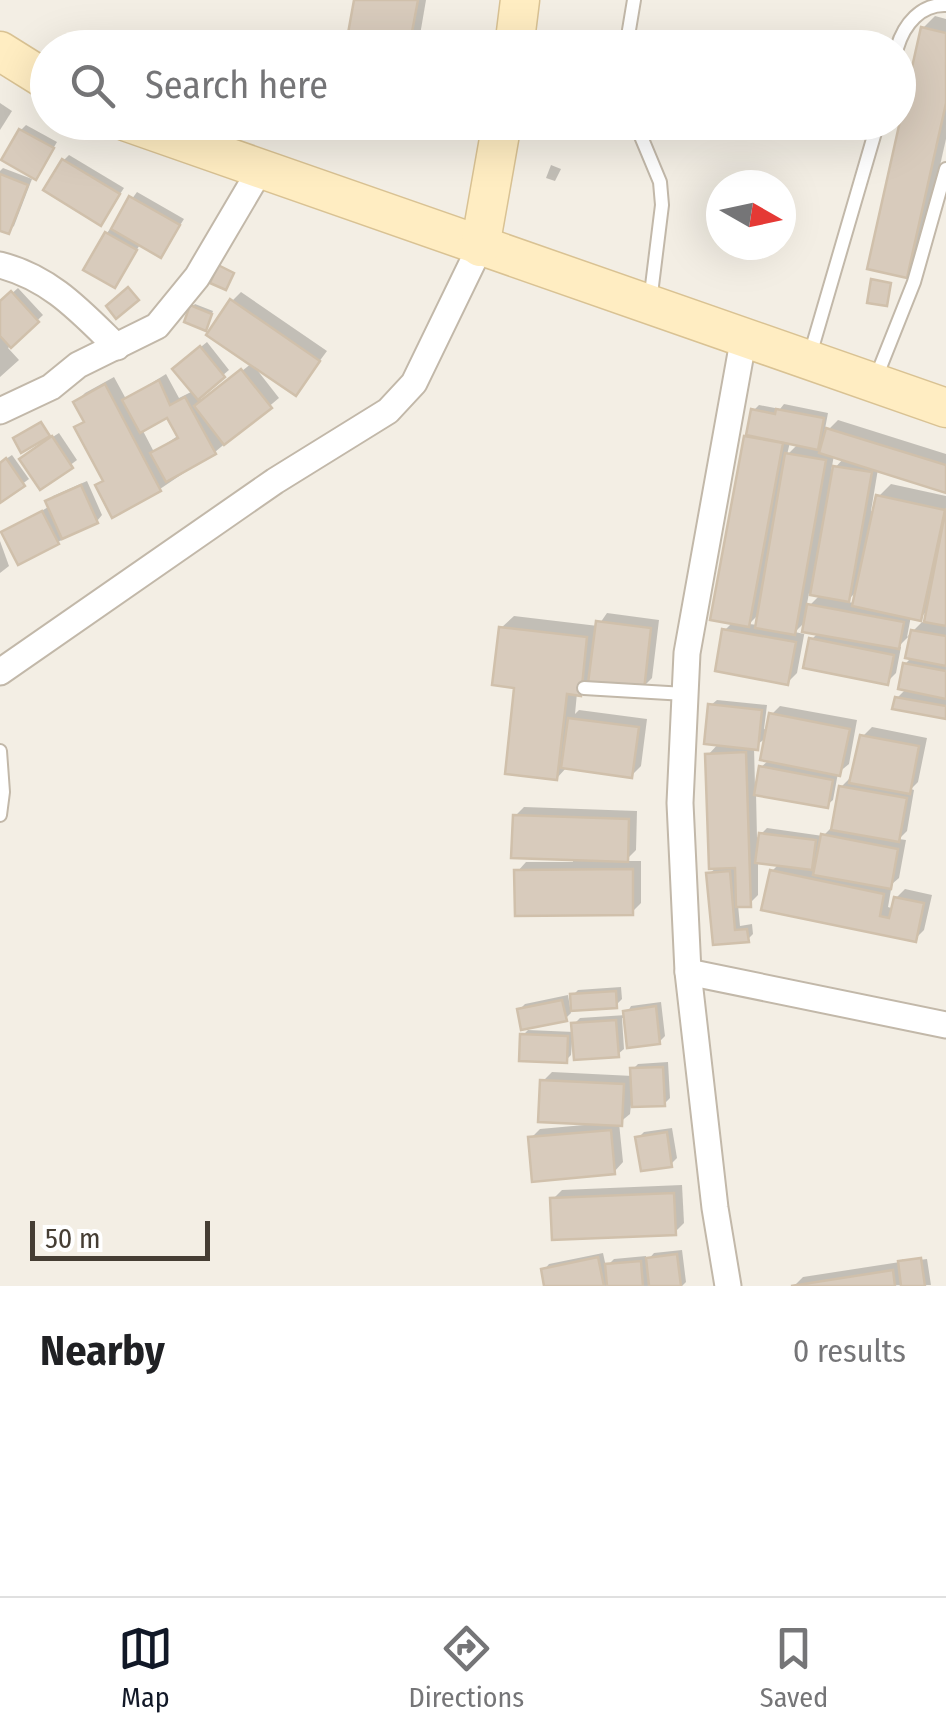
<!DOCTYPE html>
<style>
:root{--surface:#fff;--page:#f6f6f6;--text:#202124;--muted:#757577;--line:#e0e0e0;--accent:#111827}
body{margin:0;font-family:"Fira Sans Condensed",sans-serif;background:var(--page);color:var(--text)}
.compass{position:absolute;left:706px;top:170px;width:90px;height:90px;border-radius:50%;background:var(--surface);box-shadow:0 10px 40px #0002;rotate:99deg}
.scale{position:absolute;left:30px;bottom:25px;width:180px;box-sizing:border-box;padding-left:10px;border:5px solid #453d33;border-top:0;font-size:28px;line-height:35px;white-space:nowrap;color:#453d33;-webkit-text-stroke:8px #fff;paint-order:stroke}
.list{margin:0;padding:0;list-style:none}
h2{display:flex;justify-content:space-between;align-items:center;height:130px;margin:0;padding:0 40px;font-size:42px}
h2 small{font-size:32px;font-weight:400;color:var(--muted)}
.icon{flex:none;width:55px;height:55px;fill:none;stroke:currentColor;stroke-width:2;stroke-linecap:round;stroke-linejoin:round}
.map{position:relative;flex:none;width:946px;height:1286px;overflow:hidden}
.search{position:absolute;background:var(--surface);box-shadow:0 10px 40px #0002;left:30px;right:30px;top:30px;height:110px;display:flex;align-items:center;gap:25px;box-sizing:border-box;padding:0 35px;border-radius:55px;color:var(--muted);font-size:38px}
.sheet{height:310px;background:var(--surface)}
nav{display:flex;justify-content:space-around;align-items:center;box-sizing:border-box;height:140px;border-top:2px solid var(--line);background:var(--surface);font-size:28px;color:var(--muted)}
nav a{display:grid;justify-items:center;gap:5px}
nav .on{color:var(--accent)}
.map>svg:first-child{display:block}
.shadow{fill:#0003;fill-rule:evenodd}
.building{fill:#d8cbbc;stroke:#d0c0ab;stroke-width:2.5}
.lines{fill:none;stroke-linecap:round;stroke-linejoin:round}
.lane-casing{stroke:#c2b8a9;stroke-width:16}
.street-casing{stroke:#c2b8a9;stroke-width:29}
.secondary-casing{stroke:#d9c293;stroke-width:41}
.lane{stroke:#fff;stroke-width:12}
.street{stroke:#fff;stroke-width:25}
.secondary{stroke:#ffedc2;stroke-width:38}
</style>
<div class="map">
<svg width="946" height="1286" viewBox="0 0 946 1286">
<rect width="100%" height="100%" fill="#f3eee4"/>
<g class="shadow">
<polygon points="357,0 426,0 420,35 408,47"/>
<polygon points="935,16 946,19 946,139 918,263 906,275 923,28"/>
<polygon points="0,103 12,111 0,130"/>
<polygon points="26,125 57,142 36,177 21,130"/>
<polygon points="69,155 124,188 101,223 64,160"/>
<polygon points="551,165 561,169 555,181 546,178"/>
<polygon points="3,168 32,179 14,226 8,231 0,228 0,171"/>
<polygon points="137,192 184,219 161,255 141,243 115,285 107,233"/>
<polygon points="18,288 43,315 8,348 19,360 0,377 0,304"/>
<path d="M241,292L327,351L296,393L254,366L279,398L215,452L160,489L114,514L98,486L105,479L77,428L86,419L76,402L85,393L114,377L126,399L166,374L179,398L193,391L181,363L207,342L229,370L198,396L203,402L252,363L232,301ZM168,415L179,435L154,452L142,429Z"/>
<polygon points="195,304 213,311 207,326 193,306"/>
<path d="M784,404L828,413L824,434L838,420L946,454V490L878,469L871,511L875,512L879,496L891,484L946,496V716L897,698L906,689L905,664L912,657L913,632L899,646L901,647L896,673L887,682L812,639L819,632L805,630L797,673L788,682L725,630L733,622L746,438L753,411L759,405L780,409ZM790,442L799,443L787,455ZM834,455L844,458L831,472ZM859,589L856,603L846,602ZM809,593L820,595L806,609ZM930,608L927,623L922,622L907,637L911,616L920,618ZM760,613L758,625L749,624ZM806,621L804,634L795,632Z"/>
<polygon points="59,433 77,460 41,487 28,453"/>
<polygon points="12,455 29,479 0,500 0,463"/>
<polygon points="87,481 102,515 97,521 58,542 4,533 50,506 48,502 53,496"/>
<polygon points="0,541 9,566 0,573"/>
<polygon points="607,613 659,620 652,678 643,687 577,693 575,714 579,710 647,719 641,766 632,775 567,767 557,778 517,685 501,628 514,616 598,626"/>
<path d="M717,700L767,705L764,729L768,730L771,715L780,706L857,720L849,764L838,773L833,800L827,805L756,793L757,838L767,828L823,836L833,826L841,787L850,778L863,736L872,727L927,738L918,782L911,789L914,790L907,831L899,839L906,840L899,878L892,884L888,907L894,909L896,898L905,889L932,895L924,930L915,939L772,871L780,863L758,860V895L749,904L738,905L740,926L752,924L753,934L747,940L715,943L709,874L718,866L708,755L719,743L711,705ZM766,738L769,760L761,767L755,786L754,747Z"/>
<polygon points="524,807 637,811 636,850 625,861 641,861 641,903 632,912 517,872 526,862 573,862 573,857 515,816"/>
<polygon points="621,987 622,999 616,1005 570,1008 573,1008 573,995 578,990"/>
<polygon points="568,995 571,1013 565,1019 520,1009 525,1004"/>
<polygon points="661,1002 665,1036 659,1042 626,1018 622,1018 624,1049 618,1054 572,1042 571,1055 566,1060 522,1036 528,1030 574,1032 574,1024 580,1018 626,1015 631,1006"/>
<polygon points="668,1062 670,1098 664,1104 631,1105 630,1114 619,1123 623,1162 614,1172 531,1138 540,1129 584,1125 543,1081 552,1072 633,1076 633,1069 638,1064"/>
<polygon points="672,1128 677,1158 671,1164 638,1138 644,1132"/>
<polygon points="682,1185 684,1223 675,1232 553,1199 562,1190"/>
<polygon points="682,1250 686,1282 682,1286 652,1286 651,1283 649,1286 547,1286 544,1270 549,1264 603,1253 606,1267 614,1259 646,1256 646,1262 654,1253"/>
<polygon points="903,1259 903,1262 927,1259 931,1285 794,1286 803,1277 900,1262"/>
</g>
<g class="building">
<polygon points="354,0 418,0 409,48 347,39"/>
<polygon points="921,27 946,33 946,103 907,278 867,269"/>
<polygon points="19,129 54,148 36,180 1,160"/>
<polygon points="62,159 120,194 101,226 43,190"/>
<polygon points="0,174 28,185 9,234 0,231"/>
<polygon points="129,196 180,225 161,258 111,229"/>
<polygon points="105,232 137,250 115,288 83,270"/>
<polygon points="218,265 234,273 226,290 210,283"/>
<polygon points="871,279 891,283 887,306 867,303"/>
<polygon points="128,287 139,300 116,319 106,306"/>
<polygon points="11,291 39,322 11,348 0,336 0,301"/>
<polygon points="230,299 320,361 296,396 206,335"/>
<polygon points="190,305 212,314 206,331 184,322"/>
<polygon points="200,346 225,377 198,400 172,369"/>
<polygon points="241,369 272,408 224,445 194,406"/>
<polygon points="159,380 170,405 185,397 216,454 166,482 150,453 178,438 167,418 140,433 122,400"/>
<polygon points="105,384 161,491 112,518 95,485 103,481 74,427 84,422 73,402"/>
<polygon points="751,409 775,414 776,409 824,418 818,450 746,435"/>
<polygon points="41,422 50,436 21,453 13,438"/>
<polygon points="826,428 946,465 946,493 819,453"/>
<polygon points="52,436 73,468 40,490 19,459"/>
<polygon points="744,436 783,443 749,627 710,620"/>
<polygon points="785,453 826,460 795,635 755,628"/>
<polygon points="6,458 25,486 0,503 0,463"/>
<polygon points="833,466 872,472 849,602 810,595"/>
<polygon points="81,485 98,523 62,539 45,501"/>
<polygon points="876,495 945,510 921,621 852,606"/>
<polygon points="946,508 946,626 924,622"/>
<polygon points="42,511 59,544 18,565 1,532"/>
<polygon points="807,604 904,622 899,649 802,632"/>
<polygon points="596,621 651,628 644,690 588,683"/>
<polygon points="499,627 587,637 581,696 567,694 557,780 505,774 514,688 492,685"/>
<polygon points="722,629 796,642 788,685 715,671"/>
<polygon points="911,630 946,636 946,666 905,658"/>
<polygon points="809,638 894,655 888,685 803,668"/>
<polygon points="903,663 946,671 946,699 898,689"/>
<polygon points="895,697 946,706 946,719 892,709"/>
<polygon points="708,704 762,710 758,750 704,744"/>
<polygon points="769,713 850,729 840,776 760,760"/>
<polygon points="568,718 639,727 632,778 561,768"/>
<polygon points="860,735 919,746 910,794 849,783"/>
<polygon points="746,752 751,907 736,907 735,868 709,869 705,754"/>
<polygon points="759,766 833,780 828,808 754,795"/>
<polygon points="839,786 907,798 899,842 831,830"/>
<polygon points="513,815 629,819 628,862 511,858"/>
<polygon points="759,833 816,840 812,870 755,863"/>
<polygon points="821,834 898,849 891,889 813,875"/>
<polygon points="633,869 633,915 515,916 514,870"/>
<polygon points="770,870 884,894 880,916 889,918 894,897 924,903 916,942 761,910"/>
<polygon points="730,871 735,930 747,929 749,942 713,945 706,873"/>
<polygon points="616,991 617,1008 571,1011 570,994"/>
<polygon points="562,1000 567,1021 521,1030 517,1009"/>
<polygon points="656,1006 660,1044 627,1048 623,1011"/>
<polygon points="616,1020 619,1057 574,1060 571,1023"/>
<polygon points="520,1034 568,1036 567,1063 519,1061"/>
<polygon points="663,1067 665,1106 632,1107 630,1068"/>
<polygon points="540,1080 624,1084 622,1126 538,1122"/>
<polygon points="611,1130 615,1174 532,1182 528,1137"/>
<polygon points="667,1132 672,1167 641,1171 635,1137"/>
<polygon points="674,1193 676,1235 552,1240 550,1198"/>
<polygon points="677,1254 681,1286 649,1286 646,1258"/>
<polygon points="598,1257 604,1286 544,1286 541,1269"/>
<polygon points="921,1258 925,1286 901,1286 898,1261"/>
<polygon points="641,1261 643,1286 607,1286 605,1264"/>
<polygon points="893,1270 895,1286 791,1286"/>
</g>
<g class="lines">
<g class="lane-casing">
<g id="lane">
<polyline points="626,48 634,0"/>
<path d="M897,48C904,24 921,4 946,5"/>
<polyline points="635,122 660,182 662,205 650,302"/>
<polyline points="810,355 878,122"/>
<polyline points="875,380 914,282 946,169"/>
<polyline points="584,688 685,694"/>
<polyline points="0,751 3,792 0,815"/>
</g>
</g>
<g class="street-casing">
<g id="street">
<path d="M0,265C51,278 81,312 117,347"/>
<polyline points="0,411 51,387 78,365 157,326 197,277 260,170"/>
<polyline points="0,672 275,481 388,411 414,383 480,247"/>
<polyline points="688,972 946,1025"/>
<polyline points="728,1286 715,1208 688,972 680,803 687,653 744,336"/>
</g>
</g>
<g class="secondary-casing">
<g id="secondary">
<polyline points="514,48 520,0"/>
<polyline points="0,51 48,81"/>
<polyline points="127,122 946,408"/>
<polyline points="480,247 502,122"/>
</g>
</g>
<use href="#lane" class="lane"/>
<use href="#street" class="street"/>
<use href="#secondary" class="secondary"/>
</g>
</svg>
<svg class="compass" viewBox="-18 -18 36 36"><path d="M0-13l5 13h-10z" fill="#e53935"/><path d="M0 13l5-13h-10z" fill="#757577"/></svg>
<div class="scale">50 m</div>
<div class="search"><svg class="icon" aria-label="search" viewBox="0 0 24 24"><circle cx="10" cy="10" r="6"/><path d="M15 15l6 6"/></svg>Search here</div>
</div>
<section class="sheet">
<h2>Nearby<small>0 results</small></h2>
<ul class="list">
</ul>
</section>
<nav>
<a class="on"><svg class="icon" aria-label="map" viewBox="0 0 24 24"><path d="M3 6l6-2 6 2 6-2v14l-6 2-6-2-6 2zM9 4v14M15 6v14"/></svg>Map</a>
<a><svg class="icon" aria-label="directions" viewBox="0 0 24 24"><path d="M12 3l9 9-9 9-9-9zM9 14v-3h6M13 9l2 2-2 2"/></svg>Directions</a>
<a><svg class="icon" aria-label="saved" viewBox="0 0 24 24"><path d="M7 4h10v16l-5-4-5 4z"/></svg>Saved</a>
</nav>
